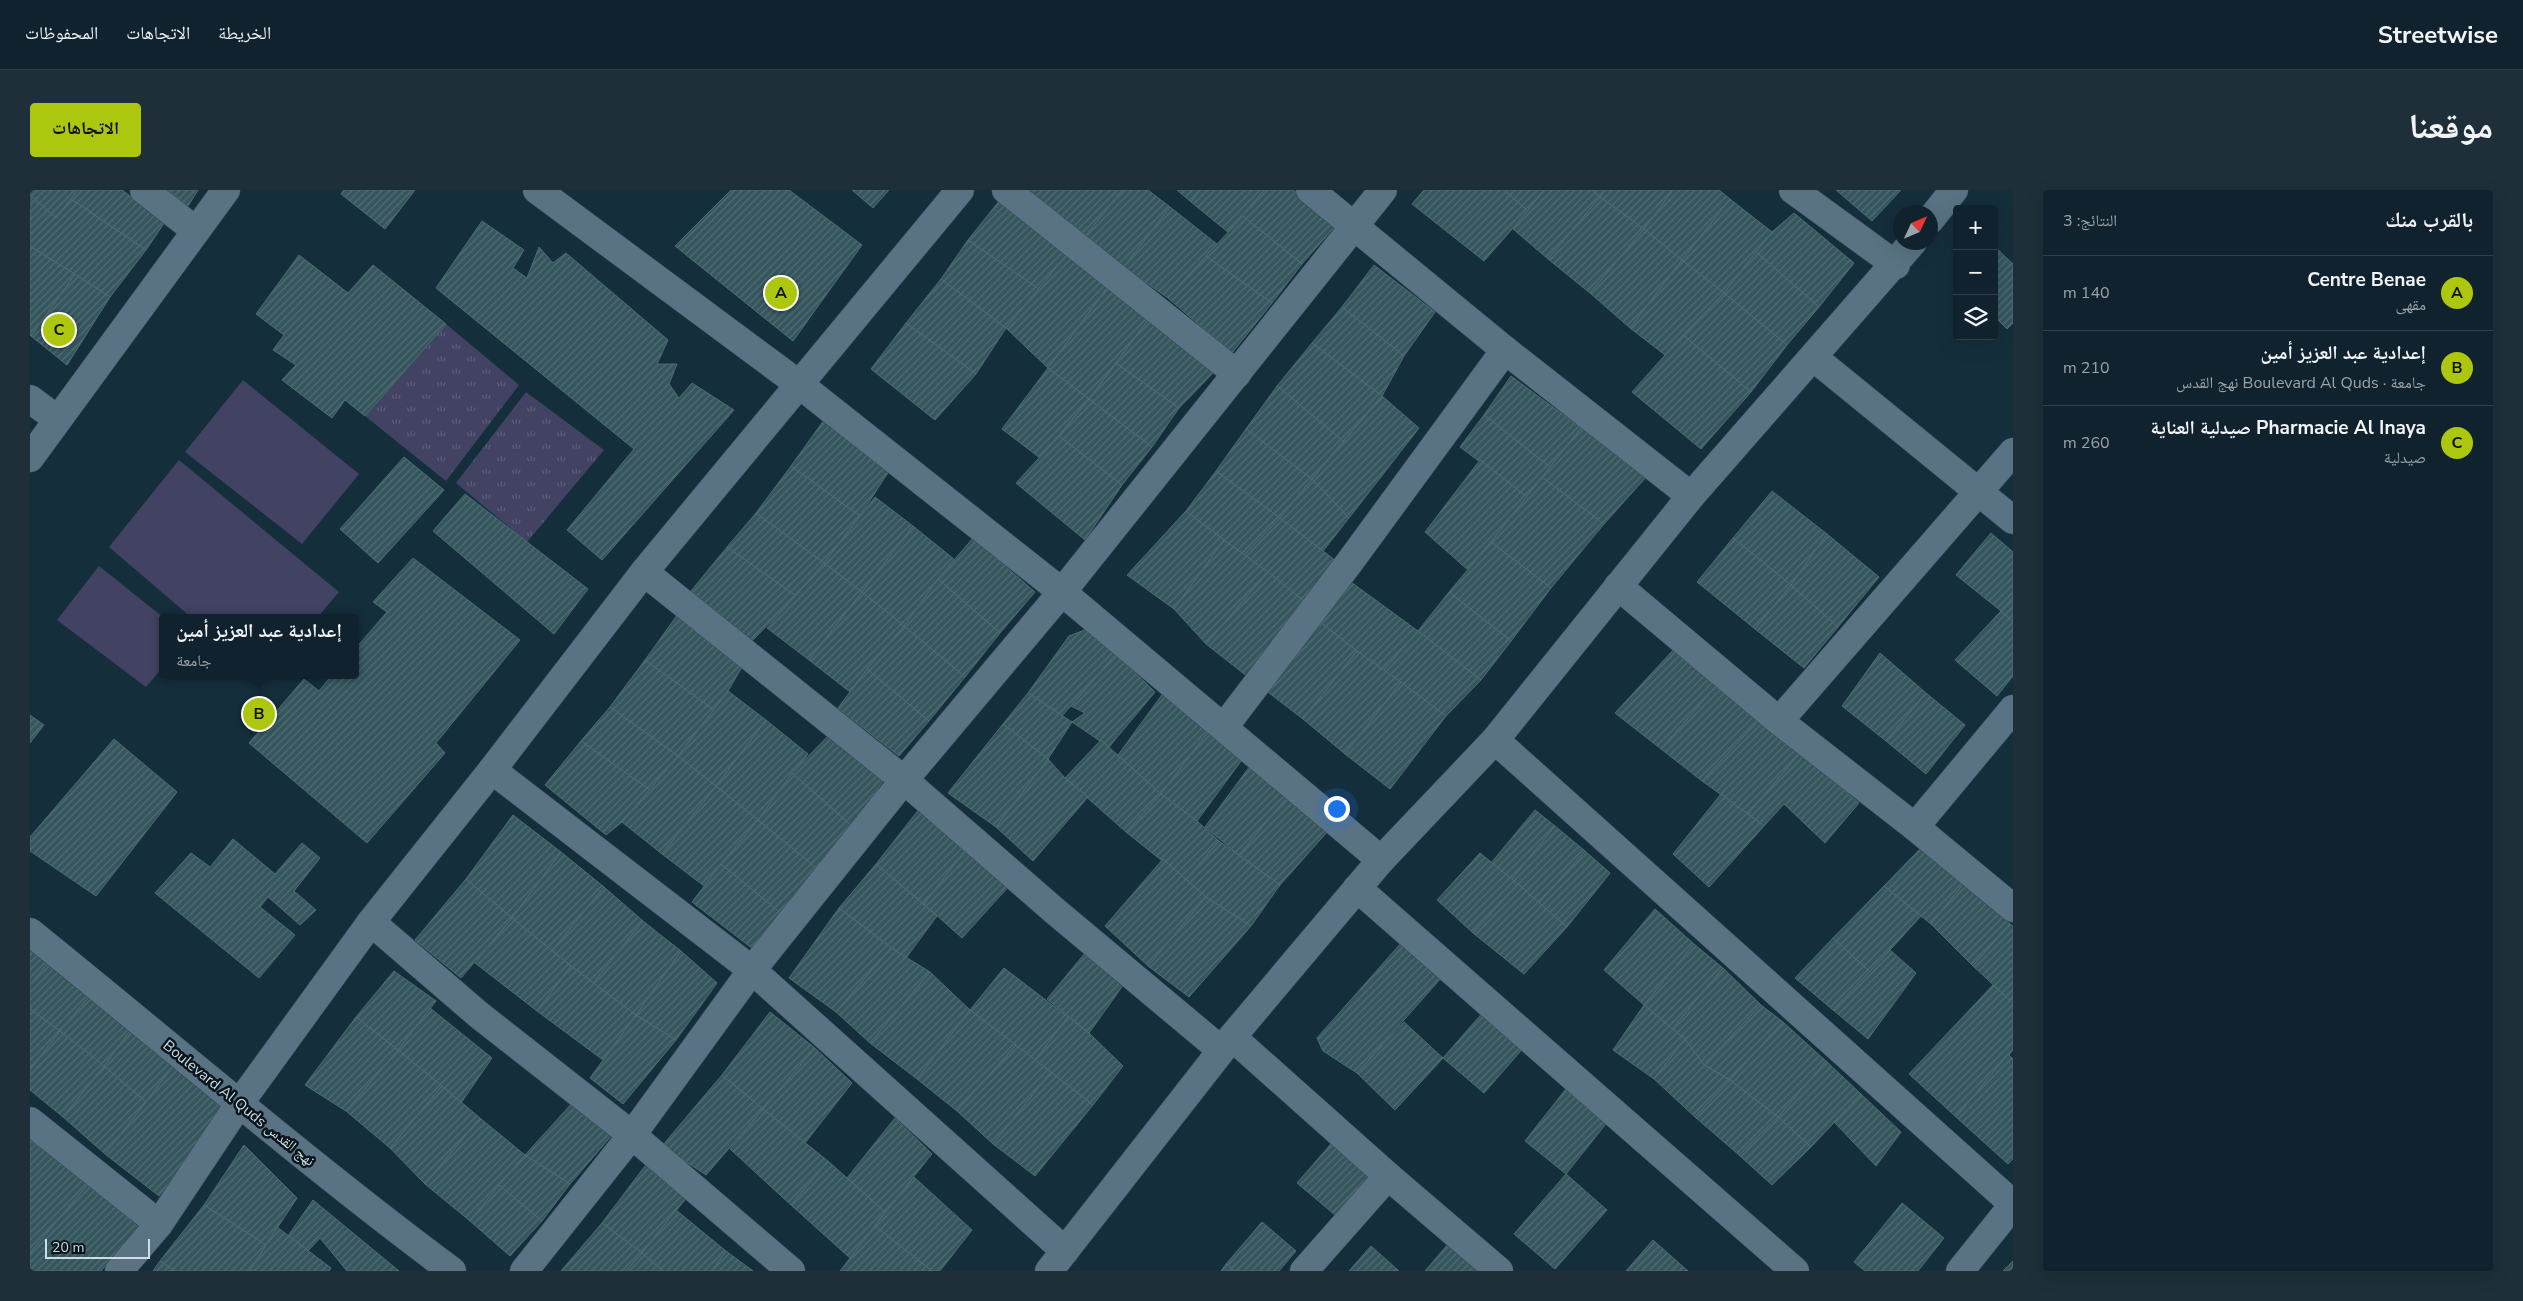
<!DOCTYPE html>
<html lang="ar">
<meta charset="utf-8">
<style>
:root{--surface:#10222d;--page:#1e2f39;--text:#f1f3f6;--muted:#9ca4aa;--line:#303f49;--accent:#adc60e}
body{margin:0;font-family:"Nunito Sans","Noto Naskh Arabic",sans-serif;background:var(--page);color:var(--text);direction:rtl}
.controls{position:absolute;right:15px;top:15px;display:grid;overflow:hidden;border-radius:5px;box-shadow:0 5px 20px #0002}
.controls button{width:45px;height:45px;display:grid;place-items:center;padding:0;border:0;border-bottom:1px solid var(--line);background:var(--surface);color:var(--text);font:25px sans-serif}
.compass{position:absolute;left:1863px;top:15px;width:45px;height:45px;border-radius:50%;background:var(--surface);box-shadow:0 5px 20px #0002;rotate:46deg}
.scale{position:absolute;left:15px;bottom:12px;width:105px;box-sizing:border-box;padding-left:5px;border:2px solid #cedce5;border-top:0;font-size:14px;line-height:18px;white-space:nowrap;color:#cedce5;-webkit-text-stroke:4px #0a151b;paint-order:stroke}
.you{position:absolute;left:1306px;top:618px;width:18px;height:18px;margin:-12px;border:4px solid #fff;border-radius:50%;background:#1a73e8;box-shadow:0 0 0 8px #1a73e833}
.badge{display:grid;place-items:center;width:32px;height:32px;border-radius:50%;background:var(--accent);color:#111;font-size:16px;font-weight:700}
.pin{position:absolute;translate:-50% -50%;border:2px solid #fff;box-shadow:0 1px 5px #0006}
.popup{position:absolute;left:129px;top:424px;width:200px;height:65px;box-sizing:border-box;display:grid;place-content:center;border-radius:5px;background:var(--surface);filter:drop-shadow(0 1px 4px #0005);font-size:16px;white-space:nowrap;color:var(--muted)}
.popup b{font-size:19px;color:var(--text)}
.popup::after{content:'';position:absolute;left:50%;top:100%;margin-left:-10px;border:10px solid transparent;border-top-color:var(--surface)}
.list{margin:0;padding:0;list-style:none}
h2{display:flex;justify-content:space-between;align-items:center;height:65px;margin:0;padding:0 20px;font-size:21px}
h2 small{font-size:16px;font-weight:400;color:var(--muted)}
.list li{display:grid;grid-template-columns:32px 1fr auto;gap:15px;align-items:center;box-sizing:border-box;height:75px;padding:0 20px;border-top:1px solid var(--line)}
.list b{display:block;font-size:19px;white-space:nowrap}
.list p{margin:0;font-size:16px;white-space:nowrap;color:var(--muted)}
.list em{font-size:16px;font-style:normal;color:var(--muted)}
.icon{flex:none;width:28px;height:28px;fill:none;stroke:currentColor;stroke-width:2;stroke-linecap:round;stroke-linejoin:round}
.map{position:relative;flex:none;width:1983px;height:1081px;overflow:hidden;direction:ltr;border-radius:5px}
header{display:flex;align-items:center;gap:30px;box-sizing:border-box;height:70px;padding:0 25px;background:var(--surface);border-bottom:1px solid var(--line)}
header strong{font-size:24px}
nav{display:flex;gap:28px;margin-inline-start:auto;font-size:18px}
.intro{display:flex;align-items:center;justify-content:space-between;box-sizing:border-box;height:120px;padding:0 30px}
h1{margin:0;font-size:35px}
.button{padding:12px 22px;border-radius:5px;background:var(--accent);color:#111;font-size:18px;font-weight:700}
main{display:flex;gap:30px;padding:0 30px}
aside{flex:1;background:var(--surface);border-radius:5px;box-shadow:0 5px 20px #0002}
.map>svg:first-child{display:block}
.park{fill:url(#park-tufts)}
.pitch{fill:#424263}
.building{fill:url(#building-hatch);stroke:#4c6d75}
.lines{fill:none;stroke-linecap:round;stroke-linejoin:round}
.street-casing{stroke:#364955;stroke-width:29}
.secondary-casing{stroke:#364955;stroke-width:29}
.street{stroke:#597384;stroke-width:28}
.secondary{stroke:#597384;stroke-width:28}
.labels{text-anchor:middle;stroke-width:5;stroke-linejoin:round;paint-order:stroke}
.street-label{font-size:15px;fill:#cedce5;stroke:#0a151b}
</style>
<header>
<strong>Streetwise</strong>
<nav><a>الخريطة</a><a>الاتجاهات</a><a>المحفوظات</a></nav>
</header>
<div class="intro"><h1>موقعنا</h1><a class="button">الاتجاهات</a></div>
<main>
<aside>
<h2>بالقرب منك<small>النتائج: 3</small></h2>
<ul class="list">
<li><span class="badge">A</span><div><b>Centre Benae</b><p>مقهى</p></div><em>140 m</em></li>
<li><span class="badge">B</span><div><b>إعدادية عبد العزيز أمين</b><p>جامعة · Boulevard Al Quds نهج القدس</p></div><em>210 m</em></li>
<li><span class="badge">C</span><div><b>Pharmacie Al Inaya صيدلية العناية</b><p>صيدلية</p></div><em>260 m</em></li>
</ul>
</aside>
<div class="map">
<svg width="1983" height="1081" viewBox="0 0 1983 1081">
<defs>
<pattern id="park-tufts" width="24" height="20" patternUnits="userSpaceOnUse" patternTransform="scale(1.25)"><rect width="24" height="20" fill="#424263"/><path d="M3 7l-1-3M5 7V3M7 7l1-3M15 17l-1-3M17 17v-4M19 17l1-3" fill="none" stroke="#5c5d79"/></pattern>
<pattern id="building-hatch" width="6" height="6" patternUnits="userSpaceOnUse" patternTransform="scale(1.25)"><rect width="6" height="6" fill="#35565d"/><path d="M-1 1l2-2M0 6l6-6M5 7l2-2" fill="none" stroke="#516e74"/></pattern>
</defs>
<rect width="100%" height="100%" fill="#152e3c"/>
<g class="park">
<polygon points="416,134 489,195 416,291 335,226"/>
<polygon points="496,202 574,260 497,352 426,293"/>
</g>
<g class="pitch">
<polygon points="213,190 329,284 272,354 155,262"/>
<polygon points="149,270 309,402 287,428 162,428 79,357"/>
<polygon points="69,376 134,428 133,477 116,497 27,430"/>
</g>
<g class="building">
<polygon points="0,0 48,0 26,28 0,5"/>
<polygon points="48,0 92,0 135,32 116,60 41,9"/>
<polygon points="138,0 168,0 158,16"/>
<polygon points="314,0 385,0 355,39 311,4"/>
<polygon points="701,0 759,0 832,55 763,151 645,56"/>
<polygon points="822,0 859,0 843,18"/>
<polygon points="998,0 1092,0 1056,45"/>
<polygon points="1093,0 1118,0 1140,17 1094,77 1056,45"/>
<polygon points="1147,0 1170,0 1161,12"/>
<polygon points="1170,0 1234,0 1198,42 1161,12"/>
<polygon points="1234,0 1263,0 1308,33 1272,74 1213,26"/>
<polygon points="1394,0 1474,0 1498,21 1454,71 1382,14"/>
<polygon points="1474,0 1514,0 1498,21"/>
<polygon points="1514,0 1562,0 1570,7 1518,69 1483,39"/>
<polygon points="1562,0 1575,0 1570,7"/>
<polygon points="1575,0 1643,0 1614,39 1570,7"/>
<polygon points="1643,0 1689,0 1700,9 1652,70 1614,39"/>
<polygon points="1806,0 1871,0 1842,31"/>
<polygon points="1,6 26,28 41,9 116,60 80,107 0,56"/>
<polygon points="1570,7 1614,39 1560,103 1518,69"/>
<polygon points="1700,9 1742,42 1694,103 1652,70"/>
<polygon points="970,10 1038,63 1009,99 938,50"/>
<polygon points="1140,17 1187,54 1138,108 1094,77"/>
<polygon points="1764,23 1824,73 1789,117 1726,62 1742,42"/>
<polygon points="1213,26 1272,74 1242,113 1176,66"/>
<polygon points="452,31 494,60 483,78 497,88 509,57 523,73 536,63 638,150 627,174 647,174 639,194 649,208 662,193 704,220 572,370 537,340 604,259 406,98"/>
<polygon points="1614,39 1652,70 1600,138 1560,103"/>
<polygon points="938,50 1009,99 976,138 911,89"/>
<polygon points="0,56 45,84 1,146 0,145"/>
<polygon points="1964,56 1983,74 1983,133 1977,139 1964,126"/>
<polygon points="1726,62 1789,117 1757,155 1694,103"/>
<polygon points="1038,63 1077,98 1018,178 976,138"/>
<polygon points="269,65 318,103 343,75 416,134 335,226 315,210 302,228 252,190 266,175 243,160 254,145 226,124"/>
<polygon points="1176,66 1242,113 1202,163 1138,108"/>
<polygon points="1652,70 1694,103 1635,165 1600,138"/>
<polygon points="1344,75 1405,122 1374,166 1312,117"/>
<polygon points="45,84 80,107 37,175 1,146"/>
<polygon points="911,89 976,138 946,184 876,133"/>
<polygon points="1077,98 1118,130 1059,209 1018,178"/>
<polygon points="1694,103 1757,155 1721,202 1653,145"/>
<polygon points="1312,117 1374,166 1352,206 1282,153"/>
<polygon points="1118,130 1185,181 1149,218 1086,173"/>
<polygon points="876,133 946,184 905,230 841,179"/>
<polygon points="1653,145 1721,202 1671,259 1602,202"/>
<polygon points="1282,153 1352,206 1313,251 1247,196"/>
<polygon points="1086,173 1149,218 1122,257 1059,209"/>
<polygon points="1018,178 1059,209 1010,268 972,239"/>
<polygon points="1481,186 1551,238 1520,277 1454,225"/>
<polygon points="1247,196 1313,251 1282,289 1216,239"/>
<polygon points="1352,206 1389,238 1319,328 1282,289"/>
<polygon points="1059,209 1122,257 1092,295 1029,246"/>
<polygon points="1454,225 1520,277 1497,307 1430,257"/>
<polygon points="794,230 861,278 830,326 761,276"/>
<polygon points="1551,238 1618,285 1574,334 1512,287"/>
<polygon points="1216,239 1282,289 1250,328 1186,281"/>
<polygon points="1029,246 1092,295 1055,350 986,293"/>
<polygon points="374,267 414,300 348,373 310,339"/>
<polygon points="1450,270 1497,307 1438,380 1395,342"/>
<polygon points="761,276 830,326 794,373 726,323"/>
<polygon points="1186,281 1250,328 1214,365 1156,321"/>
<polygon points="1512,287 1574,334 1521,398 1461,352"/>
<polygon points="1282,289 1319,328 1293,361 1250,328"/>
<polygon points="1742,301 1797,344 1761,395 1703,348"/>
<polygon points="435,304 558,399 524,444 403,341"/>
<polygon points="845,307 883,336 832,402 794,373"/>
<polygon points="1156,321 1194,350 1144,419 1097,385"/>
<polygon points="726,323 794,373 766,406 697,357"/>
<polygon points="1250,328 1310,374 1280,416 1214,365"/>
<polygon points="883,336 925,370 874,436 832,402"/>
<polygon points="1961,343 1983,362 1983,407 1971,421 1926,385"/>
<polygon points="1797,344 1849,387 1808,437 1761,395"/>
<polygon points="943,348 1005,402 970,443 908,389"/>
<polygon points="1703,348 1761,395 1725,439 1667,392"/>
<polygon points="1194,350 1238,382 1176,454 1144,419"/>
<polygon points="1461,352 1521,398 1481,451 1419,402"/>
<polygon points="697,357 766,406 722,451 661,401"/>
<polygon points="383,368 490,450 406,553 415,563 337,653 219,553 274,489 289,501 302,485 325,485 325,459 357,422 343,412"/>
<polygon points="794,373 832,402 779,470 737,438"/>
<polygon points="1238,382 1280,416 1218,487 1176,454"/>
<polygon points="1314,387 1388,441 1353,481 1285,428"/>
<polygon points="908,389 970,443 935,487 874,436"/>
<polygon points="1761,395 1808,437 1774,478 1725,439"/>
<polygon points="832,402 874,436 820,502 779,470"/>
<polygon points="1419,402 1481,451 1451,490 1388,441"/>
<polygon points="1983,407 1983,432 1971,421"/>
<polygon points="1971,421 1983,432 1983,486 1967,506 1925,470"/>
<polygon points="648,424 715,472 698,501 684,520 615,470"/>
<polygon points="1285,428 1327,461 1273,529 1230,496"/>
<polygon points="874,436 935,487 899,531 837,479"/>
<polygon points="1057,439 1086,464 1032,526 998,503 1039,446"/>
<polygon points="1388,441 1451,490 1416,526 1353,481"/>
<polygon points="1645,458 1688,494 1631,559 1585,523"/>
<polygon points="1327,461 1371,492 1315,564 1273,529"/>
<polygon points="1850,463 1896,503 1856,551 1812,516"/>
<polygon points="1086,464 1125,502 1079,557 1042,532 1055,523 1041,516"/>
<polygon points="615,470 684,520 648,566 580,517"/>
<polygon points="837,479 899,531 869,566 808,518"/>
<polygon points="1371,492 1416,526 1360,599 1315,564"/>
<polygon points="1688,494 1730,529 1672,591 1631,559"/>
<polygon points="698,501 736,530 686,596 648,566"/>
<polygon points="1134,502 1181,538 1131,604 1088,565"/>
<polygon points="998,503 1042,532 1018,569 973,534"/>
<polygon points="1896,503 1935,535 1896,584 1856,551"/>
<polygon points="580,517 648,566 620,600 551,551"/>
<polygon points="0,525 14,535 0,553"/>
<polygon points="1730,529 1770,563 1718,624 1672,591"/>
<polygon points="736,530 778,564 728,630 686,596"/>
<polygon points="973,534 1018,569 966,637 918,603"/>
<polygon points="1181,538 1214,567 1167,631 1131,604"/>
<polygon points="800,544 853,591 823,637 762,583"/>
<polygon points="84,549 147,602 66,706 0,661 0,647"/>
<polygon points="1071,550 1131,604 1096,642 1035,588"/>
<polygon points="551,551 620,600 592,632 576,645 515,595"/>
<polygon points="1770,563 1829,613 1795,653 1754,614 1734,636 1718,624"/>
<polygon points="648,566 686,596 632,664 592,632"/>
<polygon points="1018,569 1035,588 1058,607 1003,671 966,637"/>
<polygon points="1220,576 1258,606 1209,665 1175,637"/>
<polygon points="762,583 823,637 790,681 728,630"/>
<polygon points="686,596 728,630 674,696 632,664"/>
<polygon points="1131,604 1167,631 1189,651 1156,690 1096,642"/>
<polygon points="1691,604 1734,636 1679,697 1643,664"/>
<polygon points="1258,606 1299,640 1250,695 1209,665"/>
<polygon points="890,618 937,658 894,714 846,674"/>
<polygon points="1505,620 1525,636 1481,690 1461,673"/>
<polygon points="483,625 531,662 482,728 436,689"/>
<polygon points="728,630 790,681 753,725 691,674"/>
<polygon points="1525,636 1555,661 1509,713 1481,690"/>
<polygon points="203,649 245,684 272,653 290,668 264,701 286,720 270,735 238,707 230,717 265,745 229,788 125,703 161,663 180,677"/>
<polygon points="1189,651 1250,695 1221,736 1176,707 1156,690"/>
<polygon points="1893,656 1934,693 1901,734 1854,696"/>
<polygon points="937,658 981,694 932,748 894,714"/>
<polygon points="1555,661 1580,683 1537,737 1509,713"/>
<polygon points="531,662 574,697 522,761 482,728"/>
<polygon points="1450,663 1488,694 1443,743 1407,710"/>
<polygon points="1133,669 1176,707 1118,776 1075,736"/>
<polygon points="691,674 753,725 723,759 662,712"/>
<polygon points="846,674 907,726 876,768 809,718"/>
<polygon points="436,689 482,728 431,788 385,750"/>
<polygon points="1934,693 1980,734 1943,776 1901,734"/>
<polygon points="1488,694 1537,737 1494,784 1443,743"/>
<polygon points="1854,696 1891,726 1840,782 1803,748"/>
<polygon points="574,697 613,731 563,793 522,761"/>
<polygon points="1176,707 1221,736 1159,807 1118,776"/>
<polygon points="809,718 861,758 806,822 759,788"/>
<polygon points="1625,719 1664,754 1614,815 1574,780"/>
<polygon points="482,728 541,776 507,821 445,773"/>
<polygon points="613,731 651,761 606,825 563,793"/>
<polygon points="1980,734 1983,736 1983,813 1943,776"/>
<polygon points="1803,748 1840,782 1803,820 1765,788"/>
<polygon points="0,752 21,769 0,795"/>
<polygon points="1372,752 1412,787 1327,883 1293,861 1287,848"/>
<polygon points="1664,754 1693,778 1642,839 1614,815"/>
<polygon points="1060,757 1099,787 1059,843 1017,809"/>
<polygon points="861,758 900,782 840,853 806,822"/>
<polygon points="1860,760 1886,783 1838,849 1803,820"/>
<polygon points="651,761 687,793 646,850 606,825"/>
<polygon points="21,769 62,803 30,841 0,819 0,795"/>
<polygon points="541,776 606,825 573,870 507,821"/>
<polygon points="974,778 1038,827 1005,870 940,820"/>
<polygon points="1693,778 1731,815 1674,875 1655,849 1642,839"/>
<polygon points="364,781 406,811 368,860 326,827"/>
<polygon points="900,782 940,820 887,889 840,853"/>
<polygon points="1963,795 1983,813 1983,860 1926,927 1879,884"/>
<polygon points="62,803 102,838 74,876 30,841"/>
<polygon points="1614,815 1655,849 1624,889 1583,860"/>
<polygon points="1731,815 1753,832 1700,890 1674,875"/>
<polygon points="400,818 462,868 431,913 368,860"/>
<polygon points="0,819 30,841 0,880"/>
<polygon points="940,820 986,855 927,921 887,889"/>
<polygon points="1455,820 1496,855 1454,903 1413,868"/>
<polygon points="740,822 785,858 733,919 692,885"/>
<polygon points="606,825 646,850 593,914 560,888"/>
<polygon points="326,827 368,860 316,921 275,895"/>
<polygon points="1038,827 1059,843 1093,876 1063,915 1005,870"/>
<polygon points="1374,832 1413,868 1365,920 1327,883"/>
<polygon points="1753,832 1796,871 1748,927 1700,890"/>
<polygon points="102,838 145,874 116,912 74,876"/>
<polygon points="30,841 74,876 33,927 0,900 0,880"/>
<polygon points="1655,849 1674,875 1700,890 1665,927 1624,889"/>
<polygon points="986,855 1021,882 963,954 927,921"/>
<polygon points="785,858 822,893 775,953 733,919"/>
<polygon points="368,860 412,896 360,958 316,921"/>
<polygon points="1978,864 1983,869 1983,969 1978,974 1926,927"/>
<polygon points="1796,871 1831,904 1781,957 1748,927"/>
<polygon points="145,874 198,917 129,1006 75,964"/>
<polygon points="74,876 116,912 75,964 33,927"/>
<polygon points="1021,882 1063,915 1005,986 963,954"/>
<polygon points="692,885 733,919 676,985 632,956"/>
<polygon points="1700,890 1748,927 1709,965 1665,927"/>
<polygon points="1539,895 1579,930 1536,984 1495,951"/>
<polygon points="412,896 450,928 395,994 360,958"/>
<polygon points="1831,904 1871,942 1846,976 1804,932"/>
<polygon points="544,911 584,943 540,994 495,965"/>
<polygon points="733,919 798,971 761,1015 700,959"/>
<polygon points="1748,927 1781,957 1742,995 1709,965"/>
<polygon points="450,928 495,965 440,1031 395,994"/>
<polygon points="865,928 902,964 855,1022 817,988"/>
<polygon points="1306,948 1343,980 1305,1025 1267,993"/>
<polygon points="0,950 59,993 0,1063"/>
<polygon points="214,955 267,1008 236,1055 174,1015"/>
<polygon points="495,965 540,994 512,1031 469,995"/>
<polygon points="798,971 855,1022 821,1069 761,1015"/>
<polygon points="618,972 658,1006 612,1063 572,1033"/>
<polygon points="1536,984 1577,1020 1525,1079 1484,1044"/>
<polygon points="884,987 942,1040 910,1081 902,1081 845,1036"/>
<polygon points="59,993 108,1037 71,1081 0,1081 0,1063"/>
<polygon points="469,995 512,1031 480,1066 440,1031"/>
<polygon points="283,1010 369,1081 317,1081 290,1048 278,1061 258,1046"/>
<polygon points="1872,1013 1914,1048 1888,1081 1835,1081 1824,1072"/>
<polygon points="174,1015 236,1055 220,1081 145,1081 130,1071"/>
<polygon points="646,1020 696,1061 682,1081 633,1081 612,1063"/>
<polygon points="1232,1032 1266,1061 1249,1081 1205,1081 1196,1074"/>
<polygon points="572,1033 612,1063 596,1081 531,1081"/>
<polygon points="845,1036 902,1081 810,1081"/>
<polygon points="247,1037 301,1078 299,1081 220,1081"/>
<polygon points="1623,1050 1658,1081 1596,1081"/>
<polygon points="1418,1054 1450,1081 1395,1081"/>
<polygon points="1341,1056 1369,1081 1319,1081"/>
<polygon points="696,1061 723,1081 682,1081"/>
<polygon points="612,1063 633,1081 596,1081"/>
<polygon points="130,1071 145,1081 123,1081"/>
<polygon points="1983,1071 1983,1081 1973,1081"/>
<polygon points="1196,1074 1205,1081 1191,1081"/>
</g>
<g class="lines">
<g class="street-casing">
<g id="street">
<polyline points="114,0 166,41"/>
<polyline points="507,0 770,195 1032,402 1351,670"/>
<polyline points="976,0 1207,184"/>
<polyline points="1280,0 1475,160 1661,306"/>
<polyline points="1763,0 1866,75"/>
<polyline points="1900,30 1924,0"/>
<polyline points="1783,167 1983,330"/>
<polyline points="0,209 27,229"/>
<polyline points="614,382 874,590 1026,722 1191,860"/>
<polyline points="1588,396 1749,531 1885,637 1983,718"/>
<polyline points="1749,531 1983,262"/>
<polyline points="1194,537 1319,373 1475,160"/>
<polyline points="1465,550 1983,1014"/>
<polyline points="462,580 722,780 1035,1061"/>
<polyline points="1885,637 1983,519"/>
<polyline points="1327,698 1765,1081"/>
<polyline points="341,732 449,825 602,945 761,1081"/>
<path d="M0,742C140,855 277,973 422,1081"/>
<polyline points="1202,847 1358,986 1469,1081"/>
<polyline points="0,931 129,1034"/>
<polyline points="89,1081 129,1034 209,914 341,732 462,580 614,382 930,0"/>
<polyline points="494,1081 602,945 722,780 874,590 1032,402 1353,0"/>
<polyline points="1019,1081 1202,847 1351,670 1465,550 1661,306 1883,52"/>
<polyline points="1274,1081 1358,986"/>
<polyline points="1930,1081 1983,1015"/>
</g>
</g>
<g class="secondary-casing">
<polyline id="secondary" points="0,268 196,0"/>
</g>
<use href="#street" class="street"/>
<use href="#secondary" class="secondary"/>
</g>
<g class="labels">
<g class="street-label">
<text transform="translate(209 913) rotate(39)" y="5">Boulevard Al Quds نهج القدس</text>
</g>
</g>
</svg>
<div class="controls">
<button>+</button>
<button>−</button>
<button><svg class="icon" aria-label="layers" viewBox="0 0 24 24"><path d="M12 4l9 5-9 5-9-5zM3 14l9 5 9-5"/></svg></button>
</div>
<svg class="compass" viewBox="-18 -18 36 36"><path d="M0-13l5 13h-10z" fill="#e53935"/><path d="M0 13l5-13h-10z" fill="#9ca4aa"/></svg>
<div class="scale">20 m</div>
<div class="you"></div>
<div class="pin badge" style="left:751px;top:103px">A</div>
<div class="pin badge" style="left:229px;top:524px">B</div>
<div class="popup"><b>إعدادية عبد العزيز أمين</b>جامعة</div>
<div class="pin badge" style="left:29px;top:140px">C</div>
</div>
</main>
